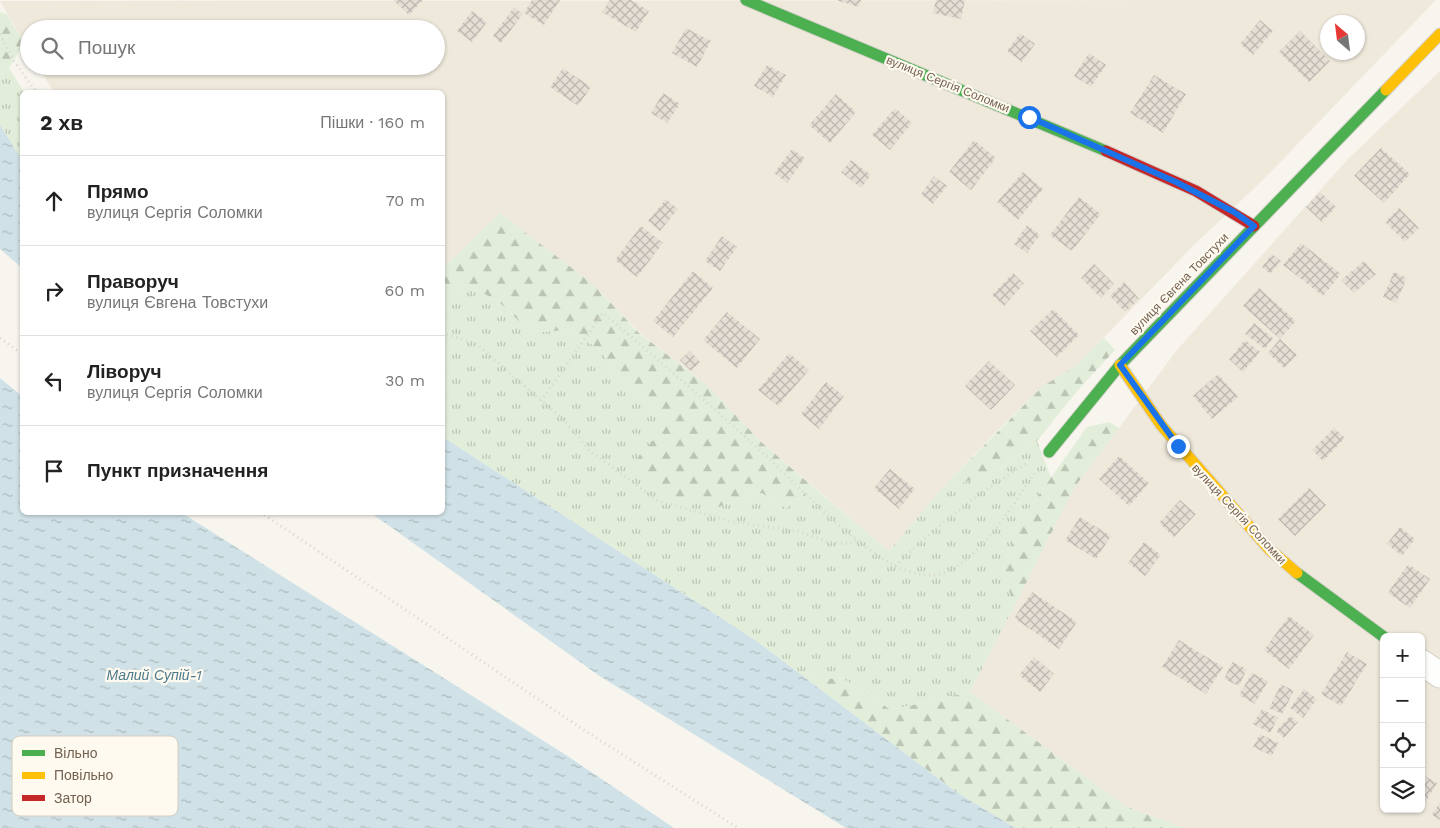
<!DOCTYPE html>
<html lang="uk">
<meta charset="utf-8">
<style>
:root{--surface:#fff;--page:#f6f6f6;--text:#222;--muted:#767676;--line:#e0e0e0}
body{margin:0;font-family:"Work Sans",sans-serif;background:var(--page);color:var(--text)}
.controls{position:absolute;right:15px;bottom:15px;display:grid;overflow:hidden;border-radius:8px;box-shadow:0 1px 4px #0004}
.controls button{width:45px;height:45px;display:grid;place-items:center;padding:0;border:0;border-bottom:1px solid var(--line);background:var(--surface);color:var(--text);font:25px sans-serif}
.compass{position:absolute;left:1320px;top:15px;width:45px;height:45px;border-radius:50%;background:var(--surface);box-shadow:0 1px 4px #0004;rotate:332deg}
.stop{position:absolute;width:15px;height:15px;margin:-11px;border:4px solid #1a73e8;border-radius:50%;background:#fff}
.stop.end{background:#1a73e8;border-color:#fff;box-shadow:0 1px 5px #0008}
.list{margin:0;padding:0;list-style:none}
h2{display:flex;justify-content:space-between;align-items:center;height:65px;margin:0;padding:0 20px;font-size:21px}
h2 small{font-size:16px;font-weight:400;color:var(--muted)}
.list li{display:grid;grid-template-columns:32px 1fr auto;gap:15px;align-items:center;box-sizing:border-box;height:90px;padding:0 20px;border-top:1px solid var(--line)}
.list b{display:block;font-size:19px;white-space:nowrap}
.list p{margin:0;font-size:16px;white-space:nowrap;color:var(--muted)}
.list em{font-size:16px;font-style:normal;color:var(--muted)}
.icon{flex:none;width:28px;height:28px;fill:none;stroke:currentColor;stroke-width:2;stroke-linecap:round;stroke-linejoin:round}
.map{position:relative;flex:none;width:1440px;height:828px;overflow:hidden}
.search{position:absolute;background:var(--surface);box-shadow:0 1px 4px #0004;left:20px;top:20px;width:425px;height:55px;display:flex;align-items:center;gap:12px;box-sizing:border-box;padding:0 18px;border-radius:28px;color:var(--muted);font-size:19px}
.panel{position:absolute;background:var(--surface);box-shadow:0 1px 4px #0004;left:20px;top:90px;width:425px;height:425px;border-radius:8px}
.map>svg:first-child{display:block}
.residential{fill:#efe9dc;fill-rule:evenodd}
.grass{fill:url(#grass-tufts)}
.forest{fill:url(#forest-firs)}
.water{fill:url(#water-ripples)}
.building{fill:url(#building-cross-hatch)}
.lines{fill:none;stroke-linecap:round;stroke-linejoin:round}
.street-casing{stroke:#d7d2cc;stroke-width:27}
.fast-casing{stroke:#d7d2cc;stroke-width:13}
.slow-casing{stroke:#d7d2cc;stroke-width:13}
.jam-casing{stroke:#d7d2cc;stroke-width:13}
.path{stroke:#dad5cf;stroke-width:3;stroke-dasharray:1 4;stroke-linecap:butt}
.street{stroke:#fefefc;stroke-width:25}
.fast{stroke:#4caf50;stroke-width:11}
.slow{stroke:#ffc107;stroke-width:11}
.jam{stroke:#c62828;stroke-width:11}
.route{stroke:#1a73e8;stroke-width:6}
.labels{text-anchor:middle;stroke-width:4.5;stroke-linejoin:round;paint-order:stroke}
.street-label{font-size:12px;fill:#74614f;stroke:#fefaf0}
.water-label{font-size:14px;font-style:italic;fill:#4d798c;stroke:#fefaf0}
.key{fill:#fefaf0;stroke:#d5ccc0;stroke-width:1}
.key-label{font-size:14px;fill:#74614f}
</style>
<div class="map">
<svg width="1440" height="828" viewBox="0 0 1440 828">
<defs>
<pattern id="grass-tufts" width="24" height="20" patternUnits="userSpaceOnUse" patternTransform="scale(1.25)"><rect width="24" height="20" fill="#e2eeda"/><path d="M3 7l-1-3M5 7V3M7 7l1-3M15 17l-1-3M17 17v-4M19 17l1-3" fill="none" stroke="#bcc4b3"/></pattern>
<pattern id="forest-firs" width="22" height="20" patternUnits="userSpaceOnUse" patternTransform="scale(1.25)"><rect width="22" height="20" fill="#e2eeda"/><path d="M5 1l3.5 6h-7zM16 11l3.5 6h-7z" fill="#bcc4b3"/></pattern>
<pattern id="water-ripples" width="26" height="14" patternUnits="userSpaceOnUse" patternTransform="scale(1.25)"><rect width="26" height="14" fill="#d0e2e7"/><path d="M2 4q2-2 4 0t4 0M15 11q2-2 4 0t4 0" fill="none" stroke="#adbbbe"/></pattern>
<pattern id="building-cross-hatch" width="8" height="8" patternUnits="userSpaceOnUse" patternTransform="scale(1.25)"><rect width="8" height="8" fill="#e4ded5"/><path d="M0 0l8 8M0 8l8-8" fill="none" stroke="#bdb7af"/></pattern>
</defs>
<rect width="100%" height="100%" fill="#f7f5ee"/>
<g class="residential">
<path d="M1436,0L1264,179L1196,243L1076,366L1043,386L999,429L942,488L889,551L760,441L708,386L640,333L594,285L500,213L443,268L442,92H54L38,66H436V29H29V51L0,1ZM1328,22H1358V52H1328Z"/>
<path d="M1440,71V828H1184L1125,806L970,692L1074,488L1177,350L1348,159ZM1384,637H1421V809H1384Z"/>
</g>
<g class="grass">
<polygon points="9,68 24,92 22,158 20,158 0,125 0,74"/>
<polygon points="467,284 499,302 520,322 541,332 565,330 597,347 623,380 657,414 657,436 719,507 737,499 762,493 786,508 794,503 812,486 889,551 942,488 994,474 1037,441 1051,477 1020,521 1003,569 1014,607 970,692 891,710 842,678 808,680 755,640 443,437 443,301 454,291"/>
</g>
<g class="forest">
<polygon points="0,12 7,14 24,43 9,68 0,74"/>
<polygon points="500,213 594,285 639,333 708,386 760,441 812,486 794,503 786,508 762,493 737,499 719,507 671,496 635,461 657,436 657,414 623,380 597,347 565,330 541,332 520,322 499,302 467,284 454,291 443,301 443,268"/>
<polygon points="1104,338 1115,350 1078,390 1037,441 994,474 942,488 1043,386 1076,366"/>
<polygon points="1109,422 1119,428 1074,488 1014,607 1003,569 1020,521 1087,427"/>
<polygon points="842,678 891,710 970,692 1125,806 1184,828 1015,828 955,791 808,680"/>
</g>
<g class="water">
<polygon points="0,125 22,160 22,268 0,249"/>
<polygon points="0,378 22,396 22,512 182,513 569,757 674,828 0,828"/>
<polygon points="443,437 755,640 955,791 1015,828 846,828 601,677 371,513 442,512"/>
</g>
<g class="building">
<polygon points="393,0 423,0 409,15"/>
<polygon points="532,0 560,0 544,25 524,13"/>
<polygon points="610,0 631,0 649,11 636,32 602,12"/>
<polygon points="836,0 861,0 859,7"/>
<polygon points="936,0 965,0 961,19 933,13"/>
<polygon points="514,7 523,14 501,43 493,36"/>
<polygon points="472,11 487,22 472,42 457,31"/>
<polygon points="1260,20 1273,31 1253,55 1240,44"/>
<polygon points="686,28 711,41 697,67 672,53"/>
<polygon points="1300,31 1330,61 1309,82 1279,52"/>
<polygon points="1020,33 1035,44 1022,62 1007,51"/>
<polygon points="1089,53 1106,65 1091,87 1074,76"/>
<polygon points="767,65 786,75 773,97 754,86"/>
<polygon points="563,68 591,87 578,106 550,87"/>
<polygon points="1154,75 1186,94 1163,133 1130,113"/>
<polygon points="663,93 680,104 667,123 651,113"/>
<polygon points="836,94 856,112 830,143 809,125"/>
<polygon points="895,108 912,123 890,150 872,135"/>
<polygon points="974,140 996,158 971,190 949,172"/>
<polygon points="1381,148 1410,174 1384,203 1354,176"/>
<polygon points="792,149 805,158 787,183 774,173"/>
<polygon points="851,160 871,175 861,188 841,172"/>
<polygon points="1023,172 1043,189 1018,220 997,202"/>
<polygon points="934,176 947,186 933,204 921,194"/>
<polygon points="1320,192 1336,207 1322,222 1306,207"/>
<polygon points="1079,197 1101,214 1072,251 1050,235"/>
<polygon points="666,199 678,209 660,231 648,221"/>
<polygon points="1399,208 1419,228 1405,242 1385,222"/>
<polygon points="1027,225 1040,235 1027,253 1014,244"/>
<polygon points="641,226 663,243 637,277 615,260"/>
<polygon points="722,236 737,247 720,271 705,261"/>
<polygon points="1301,243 1341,274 1323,296 1283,265"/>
<polygon points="1272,254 1281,261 1270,274 1262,267"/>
<polygon points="1364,261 1376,274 1354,293 1341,280"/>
<polygon points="1094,264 1114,284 1101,298 1081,278"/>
<polygon points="693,271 713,288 673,337 653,321"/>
<polygon points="1394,272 1407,278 1396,303 1383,297"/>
<polygon points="1013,273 1024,284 1004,306 992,295"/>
<polygon points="1124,282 1139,299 1125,312 1110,296"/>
<polygon points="1259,288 1296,321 1280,339 1243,306"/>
<polygon points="1053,309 1079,335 1057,357 1030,331"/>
<polygon points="727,312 760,339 737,368 703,340"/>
<polygon points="1254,323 1273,338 1265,349 1245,334"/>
<polygon points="1280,339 1297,355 1284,368 1268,353"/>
<polygon points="1245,340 1260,352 1243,372 1229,359"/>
<polygon points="690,351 700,362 691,371 680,360"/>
<polygon points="789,353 809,370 778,406 758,390"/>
<polygon points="989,361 1015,385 991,410 965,386"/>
<polygon points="1218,374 1238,397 1212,419 1193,396"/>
<polygon points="826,382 844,396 819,429 801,414"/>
<polygon points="1334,428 1345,438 1323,461 1312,450"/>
<polygon points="1119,456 1149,483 1129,506 1099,479"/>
<polygon points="890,469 915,489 899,509 874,488"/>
<polygon points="1309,488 1326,505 1295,536 1278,519"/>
<polygon points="1180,500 1196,514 1174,537 1159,523"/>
<polygon points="1080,517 1111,536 1096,559 1065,540"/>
<polygon points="1400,527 1415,539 1402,556 1387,544"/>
<polygon points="1144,542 1161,555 1145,576 1128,563"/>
<polygon points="1408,564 1430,579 1410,608 1388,593"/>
<polygon points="1032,592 1077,622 1059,649 1014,618"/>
<polygon points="1289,616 1314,635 1289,669 1264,650"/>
<polygon points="1179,640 1223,667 1206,694 1162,667"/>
<polygon points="1347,652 1367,664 1341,706 1321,694"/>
<polygon points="1034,657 1054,674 1040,692 1019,675"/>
<polygon points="1232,662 1247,669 1239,686 1224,679"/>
<polygon points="1252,673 1268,681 1255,704 1239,695"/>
<polygon points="1281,684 1294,691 1282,714 1269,708"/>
<polygon points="1304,689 1317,699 1303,718 1290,708"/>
<polygon points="1262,709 1278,718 1270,733 1253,724"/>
<polygon points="1290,716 1298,722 1284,738 1276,731"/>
<polygon points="1260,734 1278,743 1272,756 1253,747"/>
<polygon points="1421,774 1437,783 1421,809"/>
<polygon points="1440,802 1440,820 1432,815"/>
</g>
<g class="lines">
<g class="street-casing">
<polyline id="street" points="1421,662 1440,675"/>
</g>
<g class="fast-casing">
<g id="fast">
<polyline points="746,0 1106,151"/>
<polyline points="1049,452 1120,365 1386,90"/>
<polyline points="1297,573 1384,637"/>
</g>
</g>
<g class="slow-casing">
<g id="slow">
<polyline points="1386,90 1440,34"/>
<polyline points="1120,365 1161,425 1269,549 1297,573"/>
</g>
</g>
<g class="jam-casing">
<polyline id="jam" points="1106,151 1196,191 1254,226"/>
</g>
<g class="path">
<polyline points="0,34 14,61 36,92"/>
<polyline points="442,333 471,342 480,347 564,420 589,450 658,501 733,522 798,531 829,542 848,544 858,541"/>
<polyline points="0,338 22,354"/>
<path d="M541,401L603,313C657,359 711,405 763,453C802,489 839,532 885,560C899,569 921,578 939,574C977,565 1015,502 1036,471"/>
<polyline points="260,512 584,730 738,828"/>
<path d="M895,566C936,527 979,491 1028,463"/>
</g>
<use href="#street" class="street"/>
<use href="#fast" class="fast"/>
<use href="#slow" class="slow"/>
<use href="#jam" class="jam"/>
</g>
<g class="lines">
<polyline class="route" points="1029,117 1176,182 1234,212 1254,226 1120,365 1178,446"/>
</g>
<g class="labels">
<g class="street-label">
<text transform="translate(948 84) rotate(22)" y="4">вулиця Сергія Соломки</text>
<text transform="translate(1179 284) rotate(-46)" y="4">вулиця Євгена Товстухи</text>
<text transform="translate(1239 514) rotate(47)" y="4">вулиця Сергія Соломки</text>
</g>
<g class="water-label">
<text x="154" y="680">Малий Супій-1</text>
</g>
</g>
<rect x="12" y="736" width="166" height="80" rx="8" class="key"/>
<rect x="22" y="750" width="23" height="6" fill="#4caf50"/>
<rect x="22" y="772" width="23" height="7" fill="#ffc107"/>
<rect x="22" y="795" width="23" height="6" fill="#c62828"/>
<g class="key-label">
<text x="54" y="758">Вільно</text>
<text x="54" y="780">Повільно</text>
<text x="54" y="803">Затор</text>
</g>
</svg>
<div class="controls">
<button>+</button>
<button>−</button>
<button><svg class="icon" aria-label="locate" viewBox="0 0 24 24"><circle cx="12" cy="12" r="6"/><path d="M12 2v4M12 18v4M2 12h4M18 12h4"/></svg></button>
<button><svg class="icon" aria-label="layers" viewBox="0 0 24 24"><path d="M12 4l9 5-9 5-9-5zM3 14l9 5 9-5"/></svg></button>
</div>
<svg class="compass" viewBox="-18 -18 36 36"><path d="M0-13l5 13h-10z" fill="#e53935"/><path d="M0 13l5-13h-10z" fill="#767676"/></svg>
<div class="stop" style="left:1029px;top:117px"></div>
<div class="stop end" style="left:1178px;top:446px"></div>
<div class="search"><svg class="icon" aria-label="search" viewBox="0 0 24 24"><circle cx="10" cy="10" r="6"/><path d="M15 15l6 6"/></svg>Пошук</div>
<section class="panel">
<h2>2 хв<small>Пішки · 160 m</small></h2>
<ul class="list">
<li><svg class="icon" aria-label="ahead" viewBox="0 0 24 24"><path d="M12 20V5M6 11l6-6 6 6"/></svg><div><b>Прямо</b><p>вулиця Сергія Соломки</p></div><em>70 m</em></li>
<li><svg class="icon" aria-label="right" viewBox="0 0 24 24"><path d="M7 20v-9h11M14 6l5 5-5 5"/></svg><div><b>Праворуч</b><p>вулиця Євгена Товстухи</p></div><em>60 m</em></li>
<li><svg class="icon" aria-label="left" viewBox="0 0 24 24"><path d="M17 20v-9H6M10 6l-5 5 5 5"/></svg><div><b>Ліворуч</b><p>вулиця Сергія Соломки</p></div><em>30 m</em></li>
<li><svg class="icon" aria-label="arrive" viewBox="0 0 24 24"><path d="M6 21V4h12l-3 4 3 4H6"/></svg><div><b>Пункт призначення</b></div></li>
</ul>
</section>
</div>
